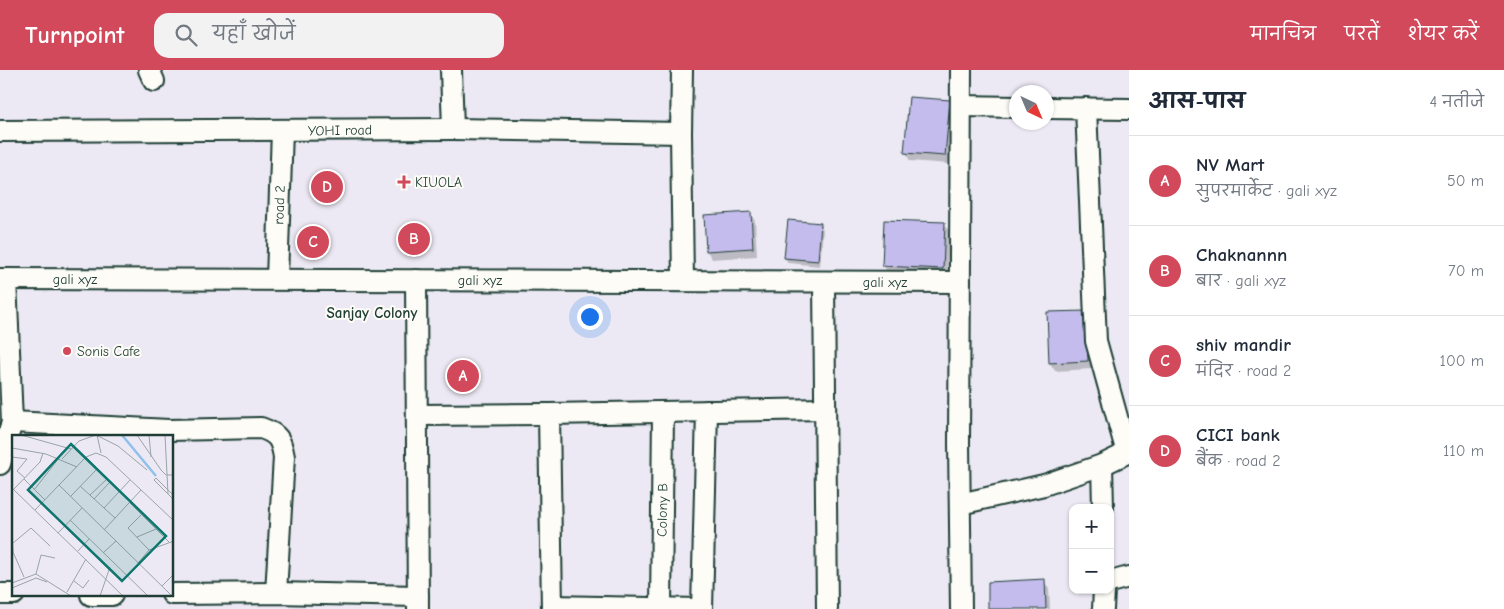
<!DOCTYPE html>
<html lang="hi">
<meta charset="utf-8">
<style>
:root{--surface:#fff;--page:#f2f2f3;--text:#1f2937;--muted:#747a83;--line:#e0e1e3;--accent:#d1495b}
body{margin:0;font-family:"Comic Neue","Playpen Sans Deva",sans-serif;background:var(--page);color:var(--text)}
.controls{position:absolute;right:15px;bottom:15px;display:grid;overflow:hidden;border-radius:10px;box-shadow:0 1px 4px #0004}
.controls button{width:45px;height:45px;display:grid;place-items:center;padding:0;border:0;border-bottom:1px solid var(--line);background:var(--surface);color:var(--text);font:25px sans-serif}
.compass{position:absolute;left:1009px;top:15px;width:45px;height:45px;border-radius:50%;background:var(--surface);box-shadow:0 1px 4px #0004;rotate:136deg}
.you{position:absolute;left:589px;top:246px;width:18px;height:18px;margin:-12px;border:4px solid #fff;border-radius:50%;background:#1a73e8;box-shadow:0 0 0 8px #1a73e833}
.badge{display:grid;place-items:center;width:32px;height:32px;border-radius:50%;background:var(--accent);color:#fff;font-size:16px;font-weight:700}
.pin{position:absolute;translate:-50% -50%;border:2px solid #fff;box-shadow:0 1px 5px #0006}
.list{margin:0;padding:0;list-style:none}
h2{display:flex;justify-content:space-between;align-items:center;height:65px;margin:0;padding:0 20px;font-size:21px}
h2 small{font-size:16px;font-weight:400;color:var(--muted)}
.list li{display:grid;grid-template-columns:32px 1fr auto;gap:15px;align-items:center;box-sizing:border-box;height:90px;padding:0 20px;border-top:1px solid var(--line)}
.list b{display:block;font-size:19px;white-space:nowrap}
.list p{margin:0;font-size:16px;white-space:nowrap;color:var(--muted)}
.list em{font-size:16px;font-style:normal;color:var(--muted)}
.icon{flex:none;width:28px;height:28px;fill:none;stroke:currentColor;stroke-width:2;stroke-linecap:round;stroke-linejoin:round}
.map{position:relative;flex:none;width:1129px;height:539px;overflow:hidden}
header{display:flex;align-items:center;gap:30px;box-sizing:border-box;height:70px;padding:0 25px;background:var(--accent);color:#fff}
header strong{font-size:24px}
nav{display:flex;gap:28px;margin-inline-start:auto;font-size:18px}
.search{width:350px;height:45px;background:var(--page);display:flex;align-items:center;gap:12px;box-sizing:border-box;padding:0 18px;border-radius:15px;color:var(--muted);font-size:19px}
main{display:flex}
aside{flex:1;background:var(--surface)}
.map>svg:first-child{display:block}
.shadow{fill:#0003}
.building{fill:#c5bcee;stroke:#1f3d34}
.lines{fill:none;stroke-linecap:round;stroke-linejoin:round}
.minor-casing{stroke:#1f3d34;stroke-width:24}
.minor{stroke:#fdfcf7;stroke-width:20}
.poi-dot{fill:#d1495b;stroke:#fdfcf7;stroke-width:2}
.labels{text-anchor:middle;stroke-width:4;stroke-linejoin:round;paint-order:stroke}
.street-label{font-size:14px;fill:#1f3d34;stroke:#fdfcf7}
.poi-label{font-size:14px;fill:#1f3d34;stroke:#fdfcf7;text-anchor:start}
.neighbourhood-label{font-size:15px;font-weight:bold;fill:#1f3d34;stroke:#fdfcf7}
.inset-river{fill:none;stroke:#90c0eb;stroke-width:2.5}
.inset-road{fill:none;stroke:#9aa4a7;stroke-width:1}
.view{fill:#0f766e;fill-opacity:0.15;stroke:#0f766e;stroke-width:2.5}
.inset-edge{fill:none;stroke:#1f3d34;stroke-width:2.5}
</style>
<header>
<strong>Turnpoint</strong>
<div class="search"><svg class="icon" aria-label="search" viewBox="0 0 24 24"><circle cx="10" cy="10" r="6"/><path d="M15 15l6 6"/></svg>यहाँ खोजें</div>
<nav><a>मानचित्र</a><a>परतें</a><a>शेयर करें</a></nav>
</header>
<main>
<div class="map">
<svg width="1129" height="539" viewBox="0 0 1129 539">
<rect width="100%" height="100%" fill="#ece9f4"/>
<filter id="ink" filterUnits="userSpaceOnUse"><feTurbulence type="fractalNoise" baseFrequency=".02" numOctaves="2"/><feDisplacementMap in="SourceGraphic" scale="10" xChannelSelector="R" yChannelSelector="G"/><feConvolveMatrix kernelMatrix="1 2 1 2 8 2 1 2 1" color-interpolation-filters="sRGB"/></filter>
<g filter="url(#ink)">
<g class="shadow">
<polygon points="949,31 954,39 949,94 910,91 906,83"/>
<polygon points="750,143 755,151 757,186 712,189 707,181"/>
<polygon points="885,151 944,153 949,161 947,207 888,204 884,196"/>
<polygon points="820,154 823,160 820,196 788,193 785,188"/>
<polygon points="1048,243 1090,250 1092,299 1055,301 1050,293"/>
<polygon points="1044,511 1049,519 1050,539 990,539"/>
</g>
<g class="building">
<polygon points="909,27 950,30 945,86 904,83"/>
<polygon points="751,142 753,178 706,181 704,145"/>
<polygon points="788,150 821,153 818,191 784,188"/>
<polygon points="884,150 945,152 943,199 882,196"/>
<polygon points="1086,241 1088,291 1049,293 1047,242"/>
<polygon points="1045,509 1046,539 988,539 988,512"/>
</g>
<g class="lines">
<g class="minor-casing">
<g id="minor">
<polyline points="149,0 154,11"/>
<polyline points="451,0 453,59"/>
<polyline points="682,0 681,63 683,211"/>
<polyline points="961,0 959,373 961,539"/>
<polyline points="961,36 1016,37"/>
<polyline points="1046,38 1129,39"/>
<polyline points="1086,38 1096,271 1127,383"/>
<polyline points="0,61 453,59 681,63"/>
<polyline points="0,209 960,212"/>
<polyline points="277,209 282,60"/>
<polyline points="416,210 418,539"/>
<polyline points="824,212 827,539"/>
<polyline points="549,344 552,539"/>
<polyline points="417,345 549,344 825,339"/>
<path d="M12,352L169,360L261,358C278,364 281,369 284,387L276,523"/>
<polyline points="0,394 12,352 6,209"/>
<polyline points="1102,395 1103,438"/>
<polyline points="960,434 1044,415 1102,395 1129,382"/>
<polyline points="1110,512 1129,507"/>
<polyline points="0,524 14,524"/>
<polyline points="172,524 276,523 418,526"/>
<polyline points="91,525 112,525"/>
<polyline points="552,536 699,539"/>
<polyline points="661,538 663,342"/>
<polyline points="702,539 707,341"/>
<polyline points="1103,539 1104,520"/>
</g>
</g>
<use href="#minor" class="minor"/>
</g>
</g>
<g class="poi-dot">
<path d="M401.5 104.5h5v5h5v5h-5v5h-5v-5h-5v-5h5z"/>
<circle cx="67" cy="281" r="5"/>
</g>
<g class="labels">
<g class="street-label">
<text transform="translate(340 60) rotate(-1)" y="5">YOHI road</text>
<text transform="translate(279 135) rotate(-88)" y="5">road 2</text>
<text x="75" y="214">gali xyz</text>
<text x="480" y="215">gali xyz</text>
<text x="885" y="217">gali xyz</text>
<text transform="translate(662 440) rotate(-89)" y="5">Colony B</text>
</g>
<g class="poi-label">
<text x="415" y="117">KIUOLA</text>
<text x="77" y="286">Sonis Cafe</text>
</g>
<g class="neighbourhood-label">
<text x="372" y="248">Sanjay Colony</text>
</g>
</g>
<g transform="translate(12 365)">
<rect width="161" height="161" fill="#ece9f4"/>
<path class="inset-river" d="M110,0L144,41"/>
<path class="inset-road" d="M9,0L59,14M85,0L89,18M125,0L149,35L154,40H162M137,0L139,22M153,0L156,59M0,13L34,19L65,32M0,22L15,24L5,36L13,43M74,22L107,56M50,24L67,6L84,0L106,11L135,35M12,44L33,65M142,45L144,43L162,61M142,45L162,65M47,50L160,161M68,51L103,83M0,53L111,161M1,55L28,27L31,18M22,55L47,23M78,60L95,44M58,62L85,34M82,64L98,47M118,68L157,107M92,73L118,45M23,75L74,22L84,18L94,22L162,86M129,80L116,93L137,115M58,85L136,161M92,95L129,55M46,98L70,73M0,100L1,117L12,142M125,102L144,94M1,108L19,93L38,111M66,116L77,104M91,118L104,106M126,128L137,115L162,106M24,139L29,120L43,123M62,146L71,153L77,145M0,148L24,139L59,161M150,151L162,139M0,153L24,143L35,147M55,157L74,124M88,161L98,132"/>
<path class="view" d="M59,9L154,101L110,146L16,55Z"/>
<rect width="161" height="161" class="inset-edge"/>
</g>
</svg>
<div class="controls">
<button>+</button>
<button>−</button>
</div>
<svg class="compass" viewBox="-18 -18 36 36"><path d="M0-13l5 13h-10z" fill="#e53935"/><path d="M0 13l5-13h-10z" fill="#747a83"/></svg>
<div class="you"></div>
<div class="pin badge" style="left:463px;top:306px">A</div>
<div class="pin badge" style="left:414px;top:169px">B</div>
<div class="pin badge" style="left:313px;top:172px">C</div>
<div class="pin badge" style="left:327px;top:117px">D</div>
</div>
<aside>
<h2>आस-पास<small>4 नतीजे</small></h2>
<ul class="list">
<li><span class="badge">A</span><div><b>NV Mart</b><p>सुपरमार्केट · gali xyz</p></div><em>50 m</em></li>
<li><span class="badge">B</span><div><b>Chaknannn</b><p>बार · gali xyz</p></div><em>70 m</em></li>
<li><span class="badge">C</span><div><b>shiv mandir</b><p>मंदिर · road 2</p></div><em>100 m</em></li>
<li><span class="badge">D</span><div><b>CICI bank</b><p>बैंक · road 2</p></div><em>110 m</em></li>
</ul>
</aside>
</main>
